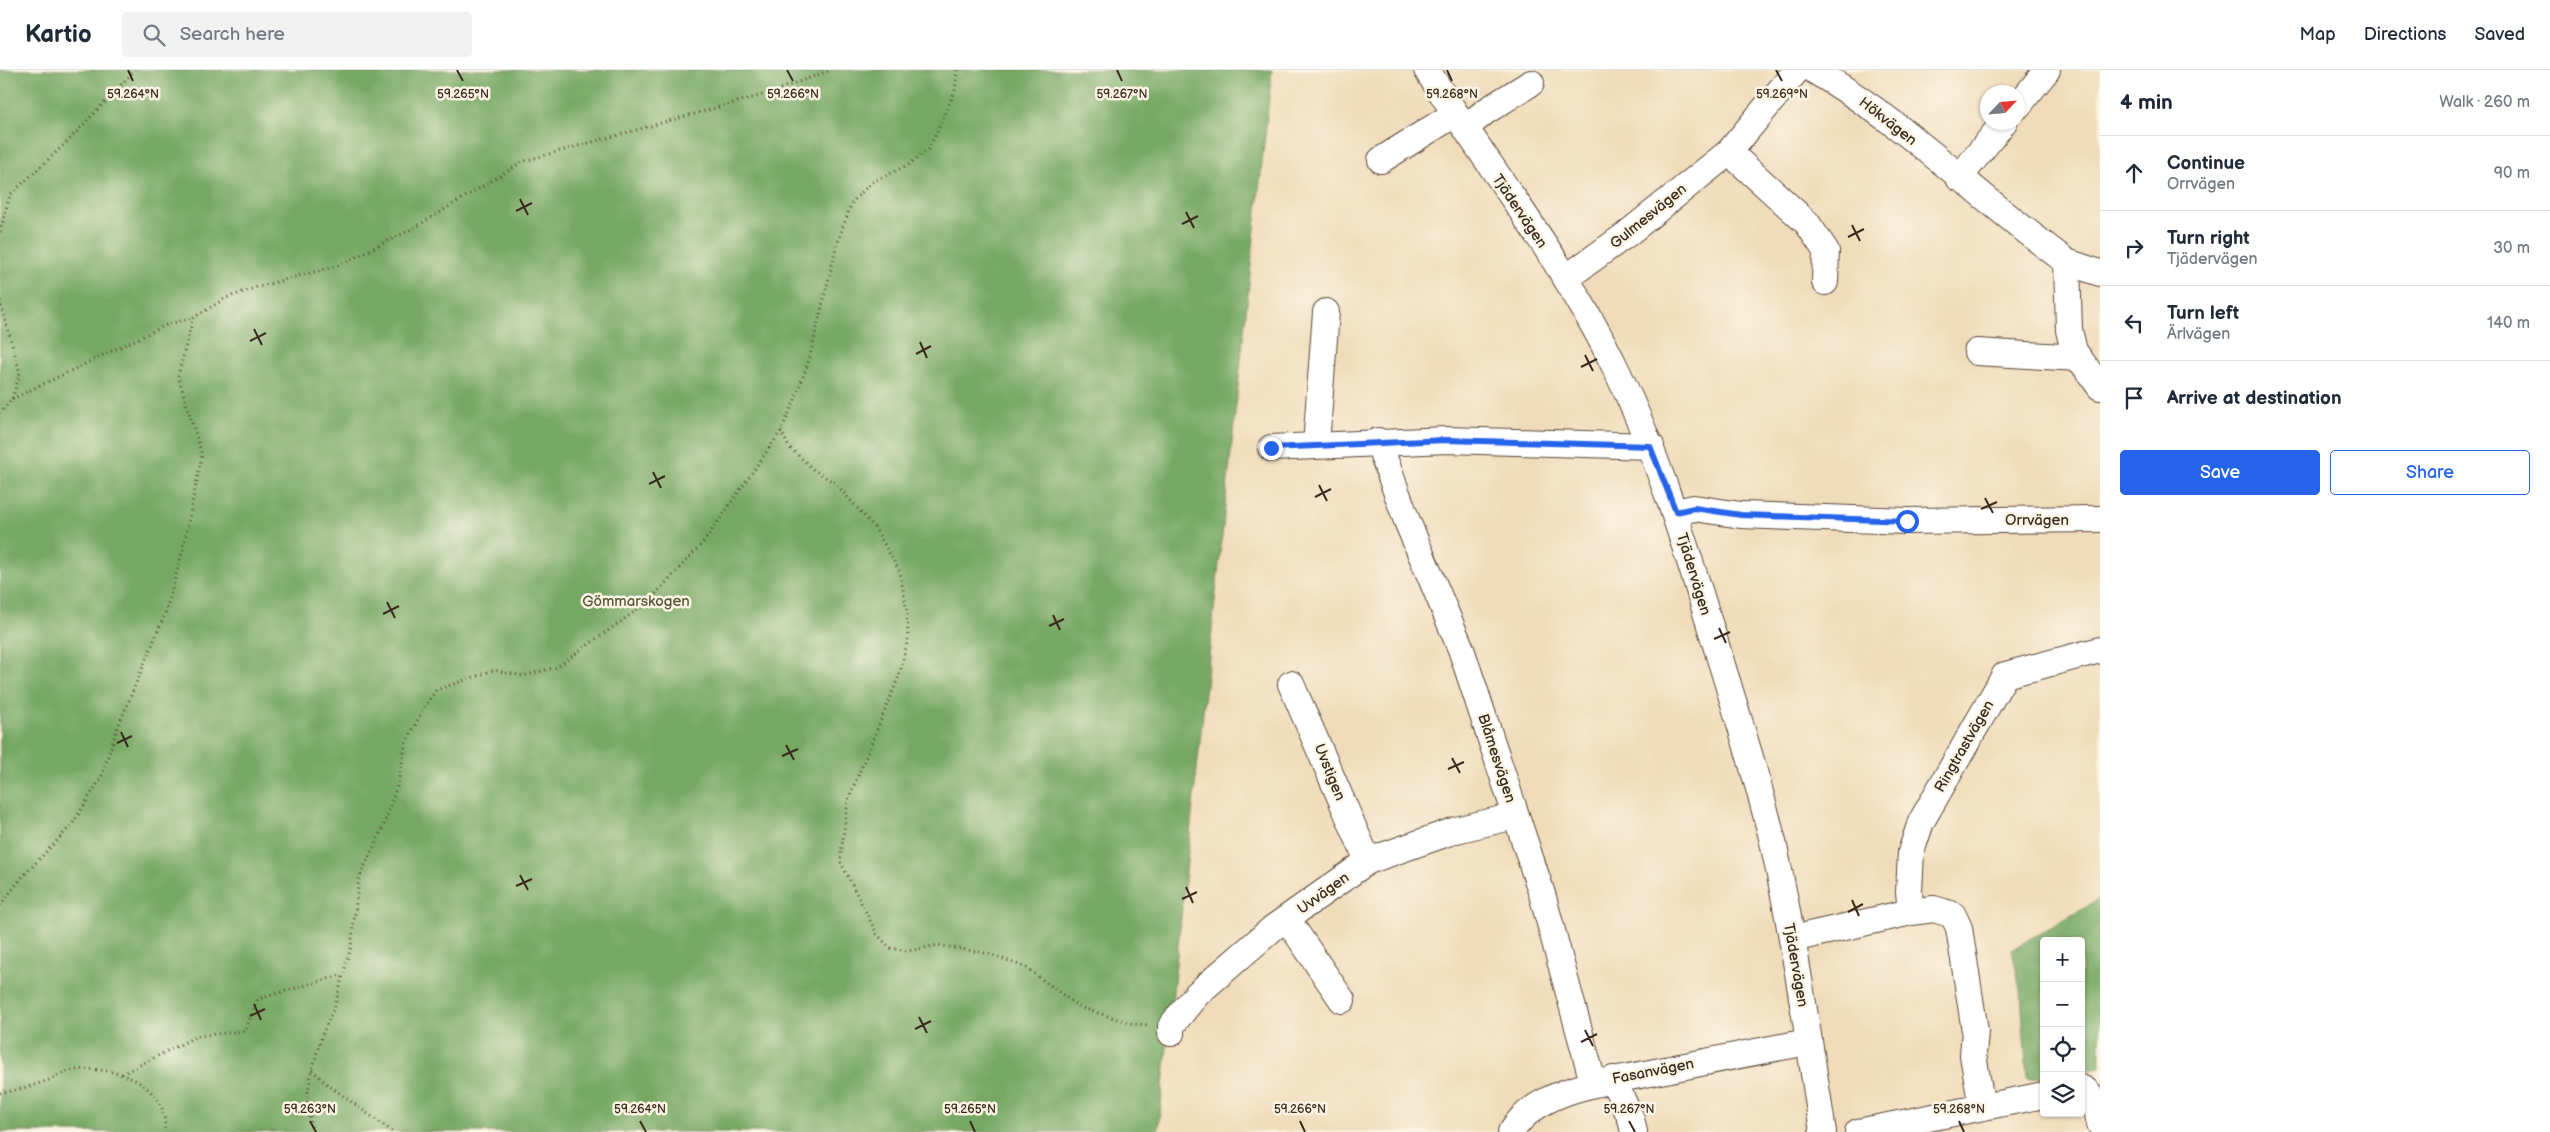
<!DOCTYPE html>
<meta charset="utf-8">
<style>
:root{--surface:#fff;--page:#f2f2f3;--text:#1f2937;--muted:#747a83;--line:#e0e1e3;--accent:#2563eb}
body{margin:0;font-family:"Balsamiq Sans",sans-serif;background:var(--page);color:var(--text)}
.controls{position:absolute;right:15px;bottom:15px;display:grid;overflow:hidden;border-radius:5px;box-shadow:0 1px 4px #0004}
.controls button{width:45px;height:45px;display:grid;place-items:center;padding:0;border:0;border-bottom:1px solid var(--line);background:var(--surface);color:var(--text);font:25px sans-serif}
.compass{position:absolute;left:1980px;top:15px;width:45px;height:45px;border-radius:50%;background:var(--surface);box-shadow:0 1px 4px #0004;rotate:64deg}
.stop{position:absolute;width:15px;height:15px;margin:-11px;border:4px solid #2563eb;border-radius:50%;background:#fff}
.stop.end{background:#2563eb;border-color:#fff;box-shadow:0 1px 5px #0008}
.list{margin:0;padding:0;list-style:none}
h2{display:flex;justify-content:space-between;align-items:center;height:65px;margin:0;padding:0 20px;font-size:21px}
h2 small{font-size:16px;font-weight:400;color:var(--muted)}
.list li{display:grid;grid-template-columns:32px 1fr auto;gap:15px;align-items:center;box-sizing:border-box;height:75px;padding:0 20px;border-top:1px solid var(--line)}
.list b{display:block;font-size:19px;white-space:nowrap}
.list p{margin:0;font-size:16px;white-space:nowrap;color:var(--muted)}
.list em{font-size:16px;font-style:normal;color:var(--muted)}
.actions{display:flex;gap:10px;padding:15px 20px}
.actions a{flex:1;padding:11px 0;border:1px solid var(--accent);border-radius:5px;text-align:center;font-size:18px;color:var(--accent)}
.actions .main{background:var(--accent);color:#fff}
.icon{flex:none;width:28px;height:28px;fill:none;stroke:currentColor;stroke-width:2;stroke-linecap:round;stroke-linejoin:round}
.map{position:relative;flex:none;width:2100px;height:1062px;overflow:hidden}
header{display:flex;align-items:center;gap:30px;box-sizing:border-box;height:70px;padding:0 25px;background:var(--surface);border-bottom:1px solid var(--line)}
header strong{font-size:24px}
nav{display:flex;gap:28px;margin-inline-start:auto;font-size:18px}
.search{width:350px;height:45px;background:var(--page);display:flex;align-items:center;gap:12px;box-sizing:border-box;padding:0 18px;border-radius:5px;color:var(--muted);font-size:19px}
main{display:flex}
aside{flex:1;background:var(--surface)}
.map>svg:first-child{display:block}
.forest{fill:#76a863;stroke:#586940}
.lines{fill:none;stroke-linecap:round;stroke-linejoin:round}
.minor-casing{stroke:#564535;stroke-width:28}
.path{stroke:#564535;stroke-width:3;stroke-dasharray:1 4;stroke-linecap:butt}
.minor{stroke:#fff;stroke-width:26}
.route{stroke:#2563eb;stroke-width:6}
.ticks{fill:none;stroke:#3b2a1e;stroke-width:2}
.labels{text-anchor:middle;stroke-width:5;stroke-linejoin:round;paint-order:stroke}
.street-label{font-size:15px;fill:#3b2a1e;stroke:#fcf5e5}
.park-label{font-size:15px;fill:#555837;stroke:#fcf5e5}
.ticks-label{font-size:12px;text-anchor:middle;fill:#3b2a1e;stroke:#fcf5e5;stroke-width:5;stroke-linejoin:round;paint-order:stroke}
</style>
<header>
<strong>Kartio</strong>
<div class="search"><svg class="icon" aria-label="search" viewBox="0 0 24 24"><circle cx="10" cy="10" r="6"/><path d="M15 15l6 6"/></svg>Search here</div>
<nav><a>Map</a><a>Directions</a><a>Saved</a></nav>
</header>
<main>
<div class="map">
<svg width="2100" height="1062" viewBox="0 0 2100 1062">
<rect width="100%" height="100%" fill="#fcf5e5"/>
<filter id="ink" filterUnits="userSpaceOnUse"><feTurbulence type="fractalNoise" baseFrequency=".02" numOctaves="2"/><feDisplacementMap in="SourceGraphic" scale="10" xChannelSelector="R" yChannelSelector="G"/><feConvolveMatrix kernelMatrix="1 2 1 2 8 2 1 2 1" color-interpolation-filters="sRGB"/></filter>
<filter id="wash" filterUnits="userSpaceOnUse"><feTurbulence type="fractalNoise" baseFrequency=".0096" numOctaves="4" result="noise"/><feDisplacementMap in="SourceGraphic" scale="20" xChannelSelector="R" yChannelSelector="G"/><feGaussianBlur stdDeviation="1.12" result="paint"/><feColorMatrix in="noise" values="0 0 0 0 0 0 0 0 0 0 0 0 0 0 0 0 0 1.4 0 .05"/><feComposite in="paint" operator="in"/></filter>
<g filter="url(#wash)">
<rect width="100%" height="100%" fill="#f0dcba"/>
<g class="forest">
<polygon points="0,0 1272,0 1158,1062 0,1062"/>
<polygon points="2100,829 2100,997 2081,1000 2081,871 2044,871 2044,1007 2027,1009 2021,925 2012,879"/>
</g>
</g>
<g filter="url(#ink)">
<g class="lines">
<g class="minor-casing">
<g id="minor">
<path d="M1427,0C1489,98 1565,193 1615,297C1657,383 1684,471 1712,562C1733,632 1756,701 1773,772C1794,868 1808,965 1823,1062"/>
<path d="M1813,0C1905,52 1981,130 2067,192L2100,203"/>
<polyline points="2018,36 2047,0"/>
<polyline points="1465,58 1486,41 1531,13"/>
<polyline points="1729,82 1807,153 1826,181 1825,212"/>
<polyline points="1381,90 1455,44"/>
<polyline points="1959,108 2004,52"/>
<polyline points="2067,192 2069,260 2074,281 2100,317"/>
<polyline points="1566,208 1627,164 1729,82 1797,0"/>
<polyline points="1977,282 2079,288"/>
<polyline points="1378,371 1407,451 1461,579 1542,824 1593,1012"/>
<polyline points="1316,375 1326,242"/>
<polyline points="1271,378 1446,370 1651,376"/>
<polyline points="1676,442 1694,438 1741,445 1907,451 2100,449"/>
<polyline points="1291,614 1368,791"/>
<polyline points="1911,842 1909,822 1911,782 1921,752 2005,605 2100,580"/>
<polyline points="1287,849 1342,930"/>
<polyline points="1792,869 1911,842 1934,839 1953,845 1959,858 1975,961 1973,985 1982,1037"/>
<polyline points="1171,963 1171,956 1197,924 1273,858 1368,791 1456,760 1515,746"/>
<polyline points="1613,1009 1631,1049 1634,1062"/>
<path d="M2081,1018C2096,1024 2097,1040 2100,1054"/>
<path d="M1511,1062C1538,1017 1609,1012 1655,1002C1706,992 1757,981 1809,972"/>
<polyline points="1858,1062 2044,1025"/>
</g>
</g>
<g class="path">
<polyline points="0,162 10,125 66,73 135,0"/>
<polyline points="0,231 20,303 12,329 0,343"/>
<polyline points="12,329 168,254 193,248"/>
<polyline points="781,361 789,377 814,400 835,413 875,458 900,502 907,542 908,569 899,606 848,730 840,791 877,864 890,878 908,881 938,875 990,884 1027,898 1079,937 1133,954 1150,955"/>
<polyline points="0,835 24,805 71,756 101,708 117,659 165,544 182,483 202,385 178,306 193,248 226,228 257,217 340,195 414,158 524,91 766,24 831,0"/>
<polyline points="312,1000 327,1014 393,1062"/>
<polyline points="122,1004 197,966 245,961 258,929 341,905"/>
<path d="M0,1023C17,1020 33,1016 49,1010C56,1007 62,1002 70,1001C109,993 172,1013 164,1062"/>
<polyline points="312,1062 307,1028 312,1000 322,965 334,938 351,877 359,808 383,757 398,713 406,673 423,639 436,620 494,600 523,606 557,597 647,533 703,473 781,361 794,332 809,290 837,174 852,132 872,112 908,95 929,79 955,21 957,0"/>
</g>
<use href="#minor" class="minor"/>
</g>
</g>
<g class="lines" filter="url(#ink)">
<polyline class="route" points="1271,378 1446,370 1650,376 1676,442 1694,438 1741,445 1907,451"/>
</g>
<path class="ticks" d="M128,0L133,11M457,0L463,11M787,0L793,11M1117,0L1122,11M1447,0L1452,11M1776,0L1782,11M520,129L528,145M516,141L532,133M1186,142L1194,158M1182,154L1198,146M1852,155L1860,171M1848,167L1864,159M254,259L262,275M250,271L266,263M920,272L927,288M916,284L931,276M1585,285L1593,301M1581,297L1597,289M653,402L661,418M649,414L665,406M1319,415L1327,431M1315,427L1331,419M1985,428L1993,443M1981,439L1997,432M387,532L395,548M383,544L399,536M1053,545L1060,560M1049,556L1064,549M1719,558L1726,573M1714,569L1730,562M121,662L128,677M117,673L132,666M786,675L794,690M782,686L798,679M1452,688L1460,703M1448,699L1464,692M520,805L528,820M516,816L532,809M1186,817L1193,833M1182,829L1197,822M1852,830L1859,846M1848,842L1863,834M254,934L261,950M250,946L265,939M919,947L927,963M915,959L931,951M1585,960L1593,976M1581,972L1597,964M310,1051L316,1062M640,1051L646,1062M970,1051L975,1062M1300,1051L1305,1062M1629,1051L1635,1062M1959,1051L1964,1062"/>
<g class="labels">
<g class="street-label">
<text transform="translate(1888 51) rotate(38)" y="5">Hökvägen</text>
<text transform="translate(1520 141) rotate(56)" y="5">Tjädervägen</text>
<text transform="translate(1648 146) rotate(-39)" y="5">Gulmesvägen</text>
<text x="2037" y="455">Orrvägen</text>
<text transform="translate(1694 504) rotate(73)" y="5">Tjädervägen</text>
<text transform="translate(1964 676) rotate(-60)" y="5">Ringtrastvägen</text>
<text transform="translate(1497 688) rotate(72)" y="5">Blåmesvägen</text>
<text transform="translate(1330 702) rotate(68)" y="5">Uvstigen</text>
<text transform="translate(1323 823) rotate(-36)" y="5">Uvvägen</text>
<text transform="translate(1796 895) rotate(80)" y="5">Tjädervägen</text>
<text transform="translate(1653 1001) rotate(-11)" y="5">Fasanvägen</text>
</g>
<g class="park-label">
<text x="636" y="536">Gömmarskogen</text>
</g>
</g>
<g class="ticks-label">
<text x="133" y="28">59.264°N</text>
<text x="463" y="28">59.265°N</text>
<text x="793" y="28">59.266°N</text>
<text x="1122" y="28">59.267°N</text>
<text x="1452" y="28">59.268°N</text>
<text x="1782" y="28">59.269°N</text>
<text x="310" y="1043">59.263°N</text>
<text x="640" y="1043">59.264°N</text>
<text x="970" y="1043">59.265°N</text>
<text x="1300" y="1043">59.266°N</text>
<text x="1629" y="1043">59.267°N</text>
<text x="1959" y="1043">59.268°N</text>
</g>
</svg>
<div class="controls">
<button>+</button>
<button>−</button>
<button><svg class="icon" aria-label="locate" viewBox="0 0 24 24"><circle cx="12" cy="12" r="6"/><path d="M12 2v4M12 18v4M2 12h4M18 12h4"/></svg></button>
<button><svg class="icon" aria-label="layers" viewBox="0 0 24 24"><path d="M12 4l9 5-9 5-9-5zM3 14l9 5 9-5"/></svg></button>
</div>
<svg class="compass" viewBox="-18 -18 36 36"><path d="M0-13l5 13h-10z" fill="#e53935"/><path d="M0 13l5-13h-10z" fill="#747a83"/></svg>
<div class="stop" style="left:1907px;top:451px"></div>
<div class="stop end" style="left:1271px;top:378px"></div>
</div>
<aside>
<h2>4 min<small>Walk · 260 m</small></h2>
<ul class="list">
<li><svg class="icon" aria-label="ahead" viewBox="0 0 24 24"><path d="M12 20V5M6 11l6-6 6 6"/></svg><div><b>Continue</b><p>Orrvägen</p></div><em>90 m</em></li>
<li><svg class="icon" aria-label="right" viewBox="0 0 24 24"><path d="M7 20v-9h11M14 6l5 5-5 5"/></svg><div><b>Turn right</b><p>Tjädervägen</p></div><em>30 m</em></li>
<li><svg class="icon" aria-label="left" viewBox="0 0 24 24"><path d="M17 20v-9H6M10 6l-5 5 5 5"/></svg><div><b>Turn left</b><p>Ärlvägen</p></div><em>140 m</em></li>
<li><svg class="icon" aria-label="arrive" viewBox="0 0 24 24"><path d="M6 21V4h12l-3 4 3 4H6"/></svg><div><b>Arrive at destination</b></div></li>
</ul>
<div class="actions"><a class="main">Save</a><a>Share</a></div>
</aside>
</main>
